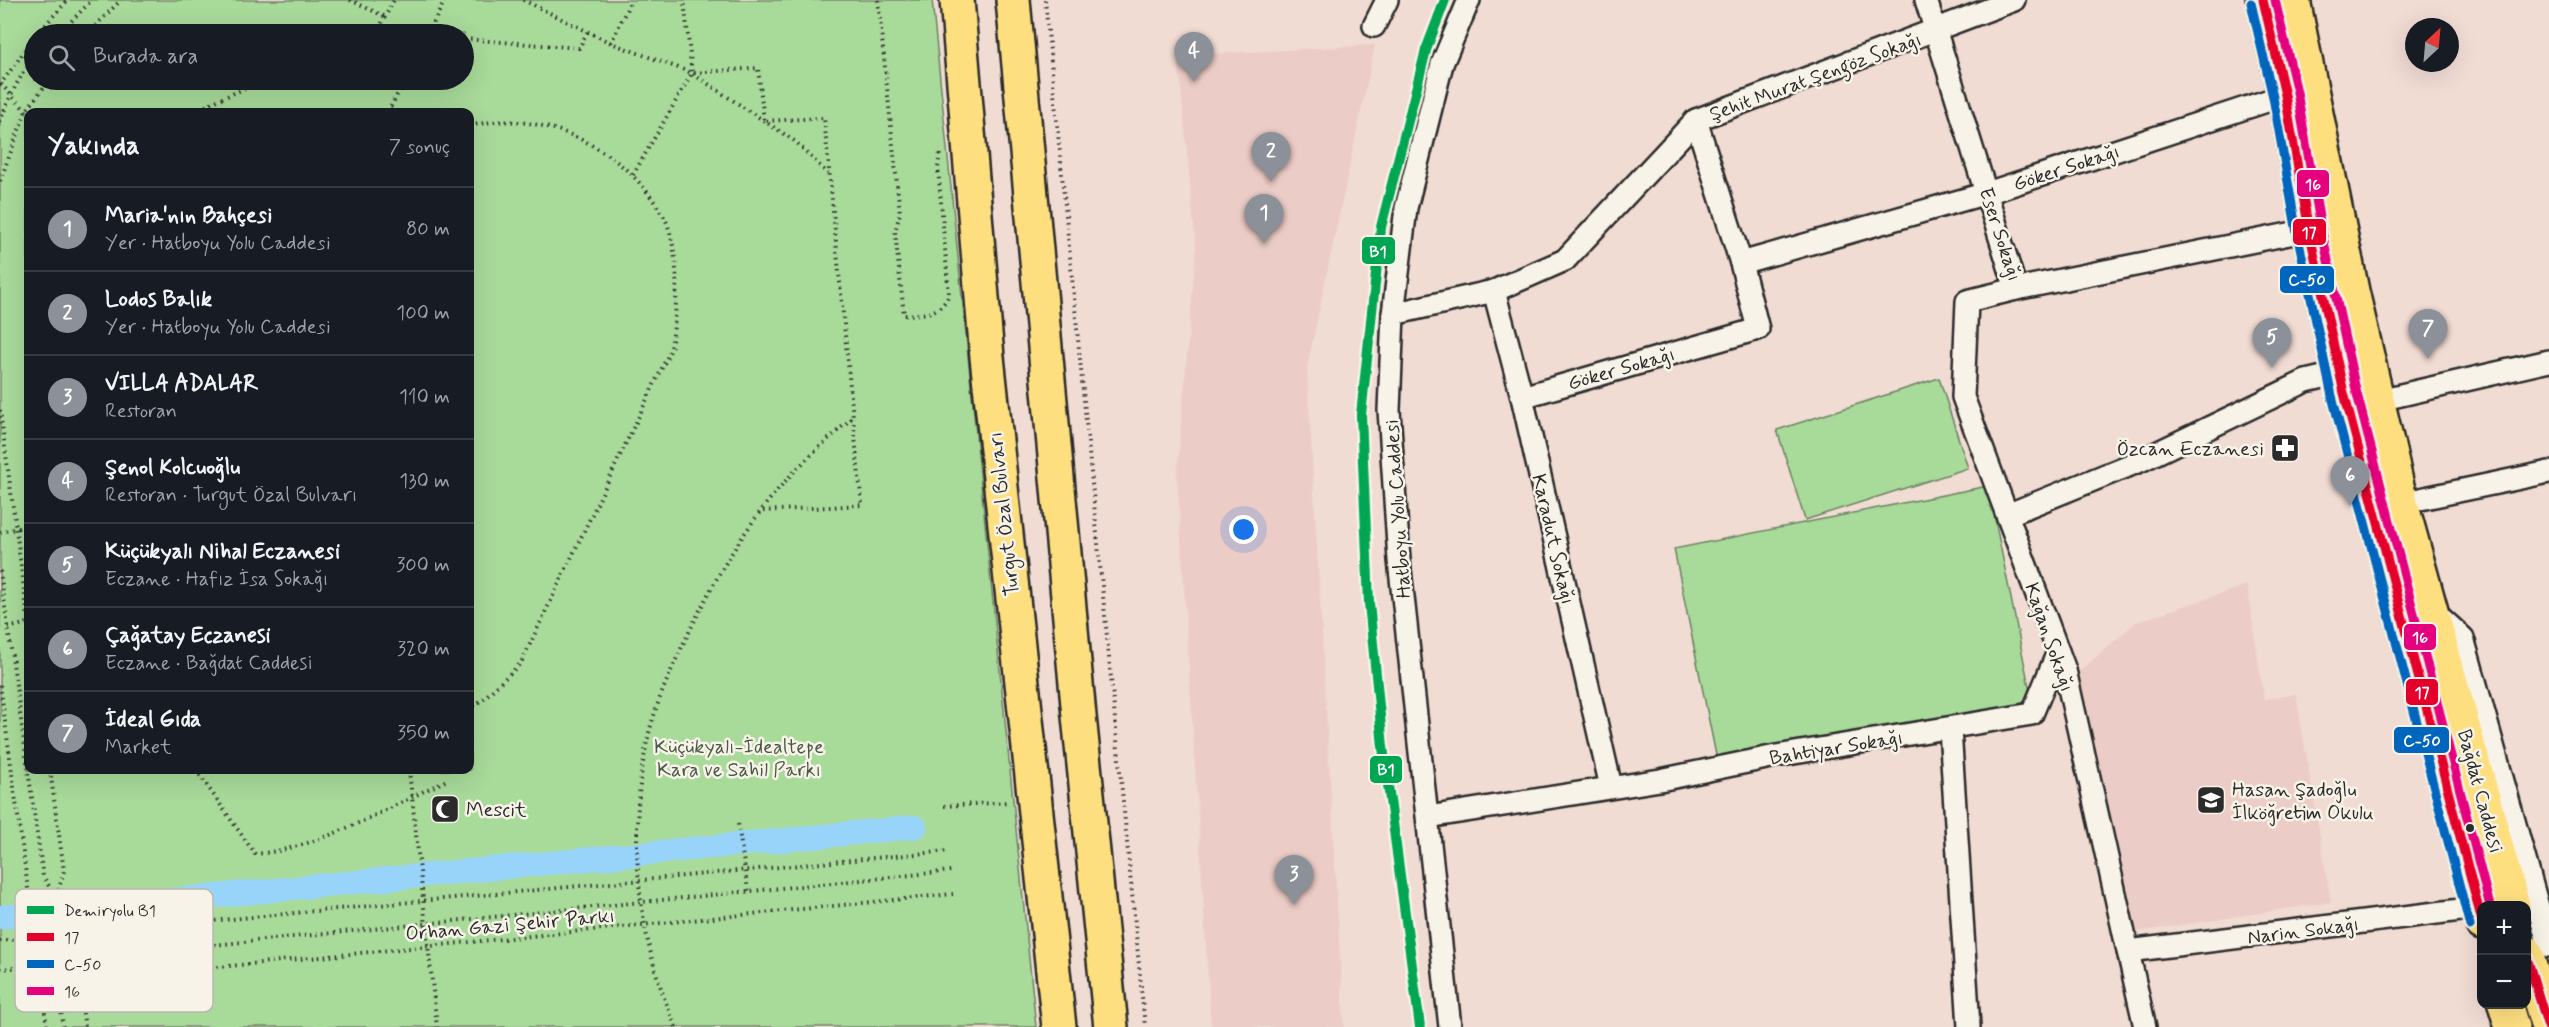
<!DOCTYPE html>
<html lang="tr">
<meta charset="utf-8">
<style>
:root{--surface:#171b24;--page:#20242c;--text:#f1f3f6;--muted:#9ea1a6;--line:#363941;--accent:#8c9099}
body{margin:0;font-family:Mynerve,sans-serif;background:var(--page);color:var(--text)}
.controls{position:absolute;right:18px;bottom:18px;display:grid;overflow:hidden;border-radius:12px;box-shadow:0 6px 24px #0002}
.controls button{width:54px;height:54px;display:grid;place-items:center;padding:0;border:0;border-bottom:2px solid var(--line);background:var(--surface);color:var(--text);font:30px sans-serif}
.compass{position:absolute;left:2405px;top:18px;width:54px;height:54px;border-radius:50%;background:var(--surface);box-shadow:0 6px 24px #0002;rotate:26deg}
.you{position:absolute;left:1244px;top:530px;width:21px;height:21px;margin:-15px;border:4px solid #fff;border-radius:50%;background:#1a73e8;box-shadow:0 0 0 9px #1a73e833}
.badge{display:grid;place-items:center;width:39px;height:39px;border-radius:50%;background:var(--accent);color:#fff;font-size:20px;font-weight:700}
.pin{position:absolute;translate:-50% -50px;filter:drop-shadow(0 2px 3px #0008)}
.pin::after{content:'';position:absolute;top:32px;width:21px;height:18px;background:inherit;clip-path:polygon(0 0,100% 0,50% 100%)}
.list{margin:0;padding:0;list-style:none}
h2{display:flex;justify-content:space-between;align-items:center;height:78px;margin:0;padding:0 24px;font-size:26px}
h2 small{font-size:20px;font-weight:400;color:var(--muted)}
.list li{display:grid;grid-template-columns:39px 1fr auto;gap:18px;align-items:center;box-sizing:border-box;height:84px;padding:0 24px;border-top:2px solid var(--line)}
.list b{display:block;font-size:22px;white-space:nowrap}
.list p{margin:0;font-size:20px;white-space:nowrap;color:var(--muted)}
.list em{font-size:20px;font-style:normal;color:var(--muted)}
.icon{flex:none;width:33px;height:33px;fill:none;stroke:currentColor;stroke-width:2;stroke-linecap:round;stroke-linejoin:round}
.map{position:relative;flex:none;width:2549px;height:1027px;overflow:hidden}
.search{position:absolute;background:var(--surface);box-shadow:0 6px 24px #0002;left:24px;top:24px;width:450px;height:66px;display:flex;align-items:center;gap:15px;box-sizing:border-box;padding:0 21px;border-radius:33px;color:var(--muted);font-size:22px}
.panel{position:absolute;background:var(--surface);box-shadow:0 6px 24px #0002;left:24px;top:108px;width:450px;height:666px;border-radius:12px}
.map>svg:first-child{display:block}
.built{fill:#ecccc6}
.green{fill:#a8da9a;stroke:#6a8262;stroke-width:1.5;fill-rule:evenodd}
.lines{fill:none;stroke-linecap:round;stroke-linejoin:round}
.canal{stroke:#98d4f9;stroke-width:24}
.street-casing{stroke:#2b2b2b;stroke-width:26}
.primary-casing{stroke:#2b2b2b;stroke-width:38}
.highway-casing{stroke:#2b2b2b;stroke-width:38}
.path{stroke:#2b2b2b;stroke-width:4;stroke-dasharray:1.5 4.5;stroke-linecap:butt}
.street{stroke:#f7f3e8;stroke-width:21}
.primary{stroke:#fedf80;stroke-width:33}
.highway{stroke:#fedf80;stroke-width:33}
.bus-1-casing{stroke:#f7f3e8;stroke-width:14}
.bus-2-casing{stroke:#f7f3e8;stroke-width:14}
.bus-3-casing{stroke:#f7f3e8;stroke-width:14}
.bus-1{stroke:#e4002b;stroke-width:9}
.bus-2{stroke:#0065bd;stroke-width:9}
.bus-3{stroke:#e5007d;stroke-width:9}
.rail-1-casing{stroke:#f7f3e8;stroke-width:15}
.rail-1{stroke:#00a651;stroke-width:10}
.bus-dot{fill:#2b2b2b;stroke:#f7f3e8;stroke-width:2}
.labels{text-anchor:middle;stroke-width:5;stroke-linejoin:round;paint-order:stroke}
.street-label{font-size:20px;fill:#2b2b2b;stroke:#f7f3e8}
.poi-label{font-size:20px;fill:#2b2b2b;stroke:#f7f3e8;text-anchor:start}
.park-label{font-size:20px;fill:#4a5747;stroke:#f7f3e8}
.key{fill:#f7f3e8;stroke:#bab7af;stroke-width:1.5}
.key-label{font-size:16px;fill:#2b2b2b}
.line-badge{stroke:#f7f3e8;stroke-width:2}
.badge-label{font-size:16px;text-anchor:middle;font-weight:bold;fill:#fff}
</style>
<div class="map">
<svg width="2549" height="1027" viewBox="0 0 2549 1027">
<rect width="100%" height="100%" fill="#f1dcd4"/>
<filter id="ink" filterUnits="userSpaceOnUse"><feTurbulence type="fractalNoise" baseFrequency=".0167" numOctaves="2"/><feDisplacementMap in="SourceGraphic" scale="12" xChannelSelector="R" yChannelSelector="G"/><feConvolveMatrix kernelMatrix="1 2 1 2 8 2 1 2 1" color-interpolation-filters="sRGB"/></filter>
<g filter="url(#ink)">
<g class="built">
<polygon points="1375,45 1307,368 1344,1027 1211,1027 1177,474 1196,249 1178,56"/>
<polygon points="2247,585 2264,699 2296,694 2331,902 2137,932 2079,672 2136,622"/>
</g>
<g class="green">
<path d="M0,0H932L1036,1027H0ZM34,34H464V80H34ZM28,112H470V770H28Z"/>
<polygon points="1939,378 1968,468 1805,520 1777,430"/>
<polygon points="1988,486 2032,701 1718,765 1674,549"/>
</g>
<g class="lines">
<polyline class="canal" points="0,917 915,827"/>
<g class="street-casing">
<g id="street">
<polyline points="1926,0 2016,289 2309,230"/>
<polyline points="1374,26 1387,0"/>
<polyline points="1741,263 1987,193 2285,95"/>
<polyline points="2016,289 1967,301 1963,397 2065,670 2145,1027"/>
<polyline points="1494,291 1522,397 1611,787"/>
<polyline points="1393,314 1494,291 1565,260 1696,120 2014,0"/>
<polyline points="1522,397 1758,329 1741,263 1696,120"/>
<polyline points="2379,400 2549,361"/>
<polyline points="2401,503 2549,472"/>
<polyline points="2007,515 2140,461 2306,381 2340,373"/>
<polyline points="2432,610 2463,638 2549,946"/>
<polyline points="1950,729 1969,1027"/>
<polyline points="1428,817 1660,780 1776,756 2032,714 2058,652"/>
<polyline points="2128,951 2477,908"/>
<polyline points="1450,1027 1399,560 1389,410 1393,314 1406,208 1442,64 1469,0"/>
</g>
</g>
<g class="primary-casing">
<g id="primary">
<polyline points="2263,0 2285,95 2309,230 2344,393 2482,923"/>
<polyline points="2293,0 2352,291 2401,503 2513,906"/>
<polyline points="2526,952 2548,1027"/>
<polyline points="2505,1004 2512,1027"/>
</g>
</g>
<g class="highway-casing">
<g id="highway">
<polyline points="957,0 987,357 1059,1027"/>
<polyline points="1013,0 1079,716 1111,1027"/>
</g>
</g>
<g class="path">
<polyline points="350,0 386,17"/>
<polyline points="523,0 611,43 692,73 684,0"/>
<path d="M878,0L900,213L895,232L904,315C924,314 939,315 949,295L938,168L940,152"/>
<polyline points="1045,0 1145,1027"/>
<polyline points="37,34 68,0"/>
<polyline points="59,34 92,0"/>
<polyline points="87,34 121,0"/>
<polyline points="376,34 394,0"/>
<polyline points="428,34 445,0"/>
<polyline points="464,39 579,48 588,31"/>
<polyline points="611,43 631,0"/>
<polyline points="693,74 796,142 828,174"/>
<polyline points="1,84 28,113"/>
<polyline points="0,85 34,38"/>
<polyline points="390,109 398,112"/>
<polyline points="195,112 211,103 264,80"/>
<polyline points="388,112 405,80"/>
<path d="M0,122C9,98 17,79 34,59"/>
<path d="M470,126C538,108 618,146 655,203C659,209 664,216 667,223C681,264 677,306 671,349L521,663L481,701L470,707"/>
<path d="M633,175L692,73L758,68L764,121L824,118L853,417C832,436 810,455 790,476C751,518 720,569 695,620C676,659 656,699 647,742C627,835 637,940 676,1027"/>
<polyline points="0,181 26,111 49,80"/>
<polyline points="0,410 28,618"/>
<polyline points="763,511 862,505 853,418"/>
<polyline points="0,532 28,526"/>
<polyline points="0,571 43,876 56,898 64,871 50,770"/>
<polyline points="8,628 28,623"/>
<polyline points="0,685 47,1027"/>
<path d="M196,770L255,854C319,849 389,807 447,780"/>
<polyline points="409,770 437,1027"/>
<polyline points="944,806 1009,802"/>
<polyline points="738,824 748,891"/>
<polyline points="56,898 69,982 953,894"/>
<polyline points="0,941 948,851"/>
<polyline points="0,969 39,966 64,960 951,871"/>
<polyline points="63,1027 59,996 69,982 80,993 85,1027"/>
</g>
<use href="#street" class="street"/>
<use href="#primary" class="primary"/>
<use href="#highway" class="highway"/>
<g class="bus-1-casing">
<g id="bus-1">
<polyline points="2263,0 2285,95 2309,230 2344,393 2482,921"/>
<polyline points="2526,954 2548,1027"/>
</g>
</g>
<g class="bus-2-casing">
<polyline id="bus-2" points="2251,3 2273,97 2297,233 2332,396 2470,926"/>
</g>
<g class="bus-3-casing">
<polyline id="bus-3" points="2275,0 2297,92 2321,228 2356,390 2490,906"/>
</g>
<use href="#bus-1" class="bus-1"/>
<use href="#bus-2" class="bus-2"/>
<use href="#bus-3" class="bus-3"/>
<g class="rail-1-casing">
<polyline id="rail-1" points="1420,1027 1383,747 1369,603 1361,415 1381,227 1426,50 1445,0"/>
</g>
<use href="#rail-1" class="rail-1"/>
</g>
</g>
<defs>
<g id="pharmacy-square" transform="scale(1.5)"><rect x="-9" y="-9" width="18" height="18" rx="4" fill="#2b2b2b" stroke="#f7f3e8"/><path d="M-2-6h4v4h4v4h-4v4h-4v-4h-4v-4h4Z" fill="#fff"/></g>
<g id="school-square" transform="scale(1.5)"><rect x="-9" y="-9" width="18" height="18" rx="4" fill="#2b2b2b" stroke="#f7f3e8"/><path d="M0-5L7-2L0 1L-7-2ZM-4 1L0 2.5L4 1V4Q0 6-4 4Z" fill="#fff"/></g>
<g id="mosque-square" transform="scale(1.5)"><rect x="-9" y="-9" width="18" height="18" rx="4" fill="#2b2b2b" stroke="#f7f3e8"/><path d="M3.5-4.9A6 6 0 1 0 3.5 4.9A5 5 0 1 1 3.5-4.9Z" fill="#fff"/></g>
</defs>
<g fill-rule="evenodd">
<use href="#pharmacy-square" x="2285" y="448"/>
<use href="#school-square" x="2211" y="800"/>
<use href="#mosque-square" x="445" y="809"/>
</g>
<circle class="bus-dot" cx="2470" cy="828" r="5"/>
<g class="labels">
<g class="street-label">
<text transform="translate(1815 76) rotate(-20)" y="7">Şehit Murat Şengöz Sokağı</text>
<text transform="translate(2066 167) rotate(-18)" y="7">Göker Sokağı</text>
<text transform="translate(2001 234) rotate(72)" y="7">Eser Sokağı</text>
<text transform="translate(1621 368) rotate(-16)" y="7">Göker Sokağı</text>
<text transform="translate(1397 509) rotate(-94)" y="7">Hatboyu Yolu Caddesi</text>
<text transform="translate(1003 514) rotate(-96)" y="7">Turgut Özal Bulvarı</text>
<text transform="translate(1554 539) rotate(77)" y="7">Karadut Sokağı</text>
<text transform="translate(2050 637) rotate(71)" y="7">Kağan Sokağı</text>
<text transform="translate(1836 747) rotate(-9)" y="7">Bahtiyar Sokağı</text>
<text transform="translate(2481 791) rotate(75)" y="7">Bağdat Caddesi</text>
<text transform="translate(510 924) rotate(-5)" y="7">Orhan Gazi Şehir Parkı</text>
<text transform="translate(2303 930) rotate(-7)" y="7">Narin Sokağı</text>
</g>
<g class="poi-label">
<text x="2264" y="455" text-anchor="end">Özcan Eczanesi</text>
<text x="2232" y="796">Hasan Şadoğlu<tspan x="2232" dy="23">İlköğretim Okulu</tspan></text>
<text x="466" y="816">Mescit</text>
</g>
<g class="park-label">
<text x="739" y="753">Küçükyalı-İdealtepe<tspan x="739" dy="23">Kara ve Sahil Parkı</tspan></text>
</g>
</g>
<rect x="15" y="889" width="198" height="123" rx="9" class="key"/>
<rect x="27" y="906" width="27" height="8" fill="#00a651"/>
<rect x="27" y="933" width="27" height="8" fill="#e4002b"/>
<rect x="27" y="960" width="27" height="8" fill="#0065bd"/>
<rect x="27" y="987" width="27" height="8" fill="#e5007d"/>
<g class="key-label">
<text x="64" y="916">Demiryolu B1</text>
<text x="64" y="943">17</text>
<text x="64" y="970">C-50</text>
<text x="64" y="997">16</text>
</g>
<g class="line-badge">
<rect x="2296" y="169" width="34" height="29" rx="6" fill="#e5007d"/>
<rect x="2292" y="218" width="35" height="28" rx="6" fill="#e4002b"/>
<rect x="1361" y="236" width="35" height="29" rx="6" fill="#00a651"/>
<rect x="2279" y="265" width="56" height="29" rx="6" fill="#0065bd"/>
<rect x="2403" y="623" width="34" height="28" rx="6" fill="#e5007d"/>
<rect x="2405" y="678" width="34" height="28" rx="6" fill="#e4002b"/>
<rect x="2393" y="726" width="57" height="28" rx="6" fill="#0065bd"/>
<rect x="1369" y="755" width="34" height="29" rx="6" fill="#00a651"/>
</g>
<g class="badge-label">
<text x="2313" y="190">16</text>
<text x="2309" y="238">17</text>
<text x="1378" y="257">B1</text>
<text x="2307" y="285">C-50</text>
<text x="2420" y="643">16</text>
<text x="2422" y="698">17</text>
<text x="2422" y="746">C-50</text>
<text x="1386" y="775">B1</text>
</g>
</svg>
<div class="controls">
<button>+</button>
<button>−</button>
</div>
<svg class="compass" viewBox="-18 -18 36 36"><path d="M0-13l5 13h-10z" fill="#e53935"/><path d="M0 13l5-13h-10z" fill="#9ea1a6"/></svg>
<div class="you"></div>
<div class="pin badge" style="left:1264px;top:244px">1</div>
<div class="pin badge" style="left:1271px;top:182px">2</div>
<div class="pin badge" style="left:1294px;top:905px">3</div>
<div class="pin badge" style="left:1194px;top:82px">4</div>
<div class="pin badge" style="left:2272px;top:368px">5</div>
<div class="pin badge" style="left:2350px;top:506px">6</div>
<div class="pin badge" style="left:2428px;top:359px">7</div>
<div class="search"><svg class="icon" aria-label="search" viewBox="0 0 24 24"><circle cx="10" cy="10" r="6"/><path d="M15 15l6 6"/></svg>Burada ara</div>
<section class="panel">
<h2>Yakında<small>7 sonuç</small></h2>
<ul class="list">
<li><span class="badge">1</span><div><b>Maria'nın Bahçesi</b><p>Yer · Hatboyu Yolu Caddesi</p></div><em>80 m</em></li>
<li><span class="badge">2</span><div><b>Lodos Balık</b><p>Yer · Hatboyu Yolu Caddesi</p></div><em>100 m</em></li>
<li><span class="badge">3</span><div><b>VILLA ADALAR</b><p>Restoran</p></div><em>110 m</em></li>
<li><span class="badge">4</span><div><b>Şenol Kolcuoğlu</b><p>Restoran · Turgut Özal Bulvarı</p></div><em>130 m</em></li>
<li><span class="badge">5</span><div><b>Küçükyalı Nihal Eczanesi</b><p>Eczane · Hafız İsa Sokağı</p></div><em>300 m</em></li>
<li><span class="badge">6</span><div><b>Çağatay Eczanesi</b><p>Eczane · Bağdat Caddesi</p></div><em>320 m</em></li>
<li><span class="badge">7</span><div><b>İdeal Gıda</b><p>Market</p></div><em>350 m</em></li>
</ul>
</section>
</div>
